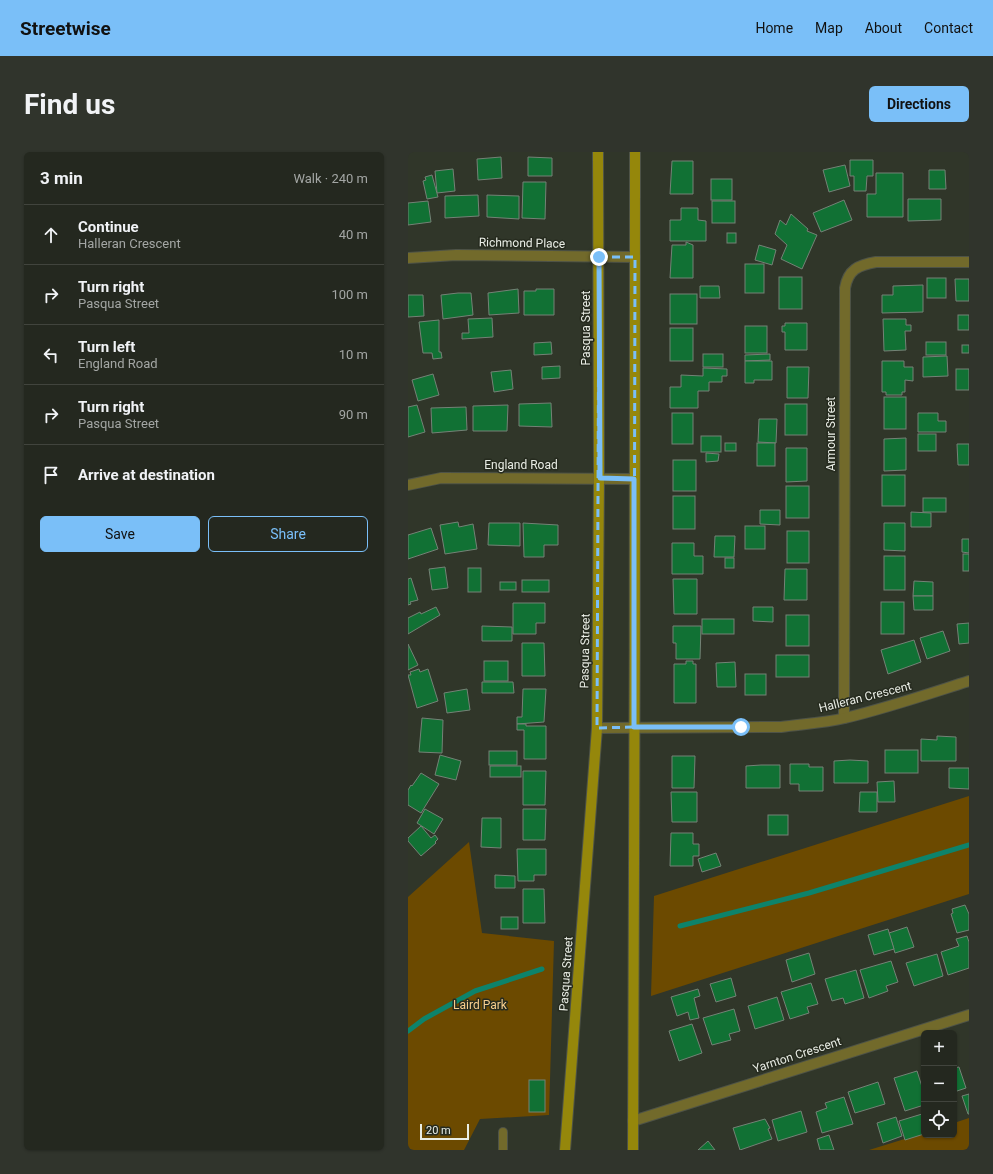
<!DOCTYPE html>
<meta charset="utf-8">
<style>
:root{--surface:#24281f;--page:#30342c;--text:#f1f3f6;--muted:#a3a6a4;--line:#41443d;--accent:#7abff8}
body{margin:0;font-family:Roboto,sans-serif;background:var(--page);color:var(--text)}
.controls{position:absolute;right:12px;bottom:12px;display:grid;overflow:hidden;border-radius:6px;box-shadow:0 1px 3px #0004}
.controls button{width:36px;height:36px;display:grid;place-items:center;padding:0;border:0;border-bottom:1px solid var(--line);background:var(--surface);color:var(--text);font:20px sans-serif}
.scale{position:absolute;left:12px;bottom:10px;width:49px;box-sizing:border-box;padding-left:4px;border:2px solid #e9ede5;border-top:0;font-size:11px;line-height:14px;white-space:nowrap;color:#e9ede5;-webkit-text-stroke:3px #262b1f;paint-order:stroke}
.stop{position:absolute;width:12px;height:12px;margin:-9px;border:3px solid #7abff8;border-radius:50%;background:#fff}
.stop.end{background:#7abff8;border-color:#fff;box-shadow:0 1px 4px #0008}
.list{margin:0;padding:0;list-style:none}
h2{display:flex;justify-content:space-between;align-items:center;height:52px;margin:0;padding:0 16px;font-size:17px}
h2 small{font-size:13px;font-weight:400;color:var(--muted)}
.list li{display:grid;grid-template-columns:26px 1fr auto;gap:12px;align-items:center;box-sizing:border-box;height:60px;padding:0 16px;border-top:1px solid var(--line)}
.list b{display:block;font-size:15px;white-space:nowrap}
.list p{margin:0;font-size:13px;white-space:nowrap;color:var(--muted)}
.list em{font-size:13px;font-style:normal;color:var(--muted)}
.actions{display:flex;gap:8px;padding:12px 16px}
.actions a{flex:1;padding:9px 0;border:1px solid var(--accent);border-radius:6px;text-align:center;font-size:14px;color:var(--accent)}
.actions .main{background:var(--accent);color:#111}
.icon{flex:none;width:22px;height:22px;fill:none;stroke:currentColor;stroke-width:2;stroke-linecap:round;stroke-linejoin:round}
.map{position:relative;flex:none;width:561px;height:998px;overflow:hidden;border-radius:6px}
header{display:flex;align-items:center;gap:24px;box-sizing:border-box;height:56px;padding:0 20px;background:var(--accent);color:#111}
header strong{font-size:19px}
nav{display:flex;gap:22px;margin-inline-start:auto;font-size:14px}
.intro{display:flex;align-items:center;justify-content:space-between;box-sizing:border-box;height:96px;padding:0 24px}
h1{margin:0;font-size:28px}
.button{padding:10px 18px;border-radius:6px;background:var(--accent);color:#111;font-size:14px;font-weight:700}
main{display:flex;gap:24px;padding:0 24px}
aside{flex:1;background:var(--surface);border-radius:6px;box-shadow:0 1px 3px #0004}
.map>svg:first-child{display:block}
.green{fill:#6c4a00}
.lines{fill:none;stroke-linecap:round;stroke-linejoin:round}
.stream{stroke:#0d836b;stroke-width:5}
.building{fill:#117134;stroke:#748276}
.service-casing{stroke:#4e5347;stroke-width:10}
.minor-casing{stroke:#4e5347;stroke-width:12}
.secondary-casing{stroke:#4e5347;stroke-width:12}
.service{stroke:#726a2b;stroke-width:8}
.minor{stroke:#726a2b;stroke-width:10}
.secondary{stroke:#95870b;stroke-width:10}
.route{stroke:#7abff8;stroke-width:5}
.marked{fill:none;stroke:#7abff8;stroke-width:3;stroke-dasharray:8 5;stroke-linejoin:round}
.labels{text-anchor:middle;stroke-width:3;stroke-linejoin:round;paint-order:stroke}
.street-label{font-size:12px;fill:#e9ede5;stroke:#262b1f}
.park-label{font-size:12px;fill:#f7ce8d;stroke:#262b1f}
</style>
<header>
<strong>Streetwise</strong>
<nav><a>Home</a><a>Map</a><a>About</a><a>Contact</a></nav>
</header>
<div class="intro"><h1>Find us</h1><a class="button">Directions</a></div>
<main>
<aside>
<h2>3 min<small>Walk · 240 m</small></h2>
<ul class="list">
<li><svg class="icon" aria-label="ahead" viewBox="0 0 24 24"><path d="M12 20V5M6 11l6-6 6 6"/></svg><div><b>Continue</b><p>Halleran Crescent</p></div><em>40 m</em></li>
<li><svg class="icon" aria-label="right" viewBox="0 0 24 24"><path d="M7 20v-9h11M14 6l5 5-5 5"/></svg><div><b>Turn right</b><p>Pasqua Street</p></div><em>100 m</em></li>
<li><svg class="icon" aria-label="left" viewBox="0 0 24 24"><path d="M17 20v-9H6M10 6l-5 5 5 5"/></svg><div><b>Turn left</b><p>England Road</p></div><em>10 m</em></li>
<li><svg class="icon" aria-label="right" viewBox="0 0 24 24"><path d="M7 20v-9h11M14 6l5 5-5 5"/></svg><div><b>Turn right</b><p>Pasqua Street</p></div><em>90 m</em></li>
<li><svg class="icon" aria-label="arrive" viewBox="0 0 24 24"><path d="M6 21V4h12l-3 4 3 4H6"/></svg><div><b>Arrive at destination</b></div></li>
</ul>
<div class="actions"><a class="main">Save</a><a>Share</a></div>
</aside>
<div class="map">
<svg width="561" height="998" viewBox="0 0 561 998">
<rect width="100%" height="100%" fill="#303629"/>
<g class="green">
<polygon points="561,644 561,742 243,844 246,744"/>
<polygon points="61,690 74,781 146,789 141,963 72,967 56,998 0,998 0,745"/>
<polygon points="561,966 561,998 461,998 516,981 516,983 546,983 546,971"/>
</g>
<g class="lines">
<g class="stream">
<polyline points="272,774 401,741 561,693"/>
<polyline points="0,879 16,867 67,839 134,817"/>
</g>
</g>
<g class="building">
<polygon points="93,5 94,26 70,28 69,7"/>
<polygon points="120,5 144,6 144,24 120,24"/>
<polygon points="442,8 465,8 465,24 459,24 458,39 446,39 446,24 442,24"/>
<polygon points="264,9 285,9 285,42 262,42"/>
<polygon points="437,13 442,34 421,40 415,18"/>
<polygon points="45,17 47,39 29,41 27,19"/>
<polygon points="521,18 537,18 538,37 521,37"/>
<polygon points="468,21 495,21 495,65 459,65 459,42 468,42"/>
<polygon points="24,23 30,45 19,47 15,29 18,28 17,25"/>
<rect x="303" y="27" width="21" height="21"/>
<polygon points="115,30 138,30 137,67 114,66"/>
<polygon points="70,43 71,64 37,66 37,44"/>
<polygon points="79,43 111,44 111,67 79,65"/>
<polygon points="500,47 533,47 533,68 500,69"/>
<polygon points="436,48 444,68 413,80 405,61"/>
<polygon points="20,49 23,70 0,73 0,51"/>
<rect x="304" y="49" width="23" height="22"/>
<polygon points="273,56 290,56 290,68 298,69 298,89 262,89 262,68 273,68"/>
<polygon points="383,62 400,77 399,79 409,83 394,117 373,107 379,93 367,82 372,68 378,73"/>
<rect x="319" y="81" width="9" height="10"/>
<polygon points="278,90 285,93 285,126 262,126 264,93 278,93"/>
<polygon points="351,93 368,98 364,113 347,108"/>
<rect x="337" y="112" width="19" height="29"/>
<rect x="371" y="125" width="23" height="32"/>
<rect x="519" y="126" width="19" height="20"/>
<polygon points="547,127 561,127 561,149 548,149"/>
<polygon points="515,133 515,160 474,161 474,143 485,143 485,134"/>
<polygon points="292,134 311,134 312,146 292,146"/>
<polygon points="110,137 111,161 81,163 80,141"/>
<polygon points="128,137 146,137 146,163 116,163 116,139 128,139"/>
<polygon points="50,141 63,141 65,163 35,167 33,143"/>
<rect x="262" y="142" width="27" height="30"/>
<polygon points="0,143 15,143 16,164 0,165"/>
<rect x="550" y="163" width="11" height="15"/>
<polygon points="84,166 85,185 54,187 54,181 61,181 60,167"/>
<polygon points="475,167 498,167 498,173 503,173 503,179 497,179 498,198 476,199"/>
<polygon points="31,168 31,200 33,200 34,206 25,207 24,201 15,201 11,170"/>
<polygon points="377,171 399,171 399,198 377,198 377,180 374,180 374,174 377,174"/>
<rect x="337" y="174" width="22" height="27"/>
<rect x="262" y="176" width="23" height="33"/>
<polygon points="143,190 144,202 126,203 126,191"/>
<rect x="518" y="190" width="20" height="13"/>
<rect x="554" y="193" width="7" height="8"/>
<rect x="295" y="202" width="20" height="13"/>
<polygon points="362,202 362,208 337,209 337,203"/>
<polygon points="539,204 540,224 515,225 515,205"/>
<polygon points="337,209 364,209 364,228 346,228 346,231 337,231"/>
<polygon points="474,209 496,209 496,215 505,215 505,229 497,228 497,240 494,240 494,243 478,243 478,240 474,240"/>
<polygon points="152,214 152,226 134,227 134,215"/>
<polygon points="379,215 401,215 400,246 379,246"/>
<polygon points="295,216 319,217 319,224 314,224 314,230 301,230 301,239 290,239 290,256 262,256 262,235 273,235 273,223 295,224"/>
<rect x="548" y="217" width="13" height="21"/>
<polygon points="103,218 105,237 86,240 83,220"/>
<polygon points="25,222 31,243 10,249 4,228"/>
<rect x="476" y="245" width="22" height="32"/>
<polygon points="143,251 144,275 111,274 111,252"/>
<rect x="377" y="252" width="22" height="31"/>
<polygon points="9,253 17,280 0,285 0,255"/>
<polygon points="100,253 99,279 65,279 65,254"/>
<polygon points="58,255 59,278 24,281 23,256"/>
<rect x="264" y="261" width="21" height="31"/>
<polygon points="510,261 530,261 530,269 538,269 538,280 510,280"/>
<polygon points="351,267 369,267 368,291 350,290"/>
<rect x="510" y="282" width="18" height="17"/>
<rect x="293" y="284" width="20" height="16"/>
<polygon points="498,286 498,318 476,319 476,287"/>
<rect x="317" y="291" width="11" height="8"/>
<rect x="349" y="291" width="18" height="23"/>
<polygon points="549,292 561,292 561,313 550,313"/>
<polygon points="378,296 399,296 399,329 378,330"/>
<polygon points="298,301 311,302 310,309 298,310"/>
<rect x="265" y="308" width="23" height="31"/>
<rect x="474" y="323" width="23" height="31"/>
<rect x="378" y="334" width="23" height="32"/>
<rect x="265" y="344" width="22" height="33"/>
<rect x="515" y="346" width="23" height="14"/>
<polygon points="352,358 372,358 372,373 352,372"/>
<polygon points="503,360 523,361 523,375 503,375"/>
<polygon points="50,370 51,375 65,372 69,397 37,402 32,373"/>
<polygon points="81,371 112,371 112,394 80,393"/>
<polygon points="115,371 150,373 150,393 136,393 136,405 116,405"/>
<polygon points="476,371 497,371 497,399 476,398"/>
<rect x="337" y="374" width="20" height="23"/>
<polygon points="23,376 30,397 0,407 0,383"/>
<rect x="379" y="379" width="22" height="32"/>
<polygon points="307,384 327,384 326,405 306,405"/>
<polygon points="554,387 561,387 561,401 554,400"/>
<polygon points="264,391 286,391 286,404 295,404 295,422 264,422"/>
<rect x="555" y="402" width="6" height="17"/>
<rect x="476" y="404" width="21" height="34"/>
<rect x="317" y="406" width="9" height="10"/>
<polygon points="37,415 40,436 24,438 21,417"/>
<rect x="60" y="416" width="13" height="24"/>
<polygon points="377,417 399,417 399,448 376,448"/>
<polygon points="3,426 10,448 2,450 3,452 0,453 0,427"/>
<polygon points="265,427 289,427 289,462 266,462"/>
<rect x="114" y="428" width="27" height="12"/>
<polygon points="506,429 525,430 525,444 505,444"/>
<rect x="92" y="430" width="16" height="8"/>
<polygon points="505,444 525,444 525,458 506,458"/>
<rect x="473" y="450" width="23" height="32"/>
<polygon points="105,451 137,451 137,471 128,471 128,482 105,482"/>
<polygon points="28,455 32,463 0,482 0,466 12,460 13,462"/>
<polygon points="345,455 365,455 365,470 345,469"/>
<rect x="378" y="463" width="23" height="31"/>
<rect x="294" y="467" width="32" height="15"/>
<polygon points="561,471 561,491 551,492 549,472"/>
<polygon points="74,474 104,475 104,489 74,489"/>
<polygon points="265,474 293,474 292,507 268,507 268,491 265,491"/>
<polygon points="535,479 542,499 519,507 512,486"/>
<polygon points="506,488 513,510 480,522 473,498"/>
<polygon points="114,491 136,491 137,524 114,524"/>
<polygon points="0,492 10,513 0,518"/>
<rect x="368" y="503" width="33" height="22"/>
<rect x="76" y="509" width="24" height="20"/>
<polygon points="278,509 285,509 285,512 288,512 288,551 266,551 266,512 278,512"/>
<polygon points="327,510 328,535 309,535 308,511"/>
<polygon points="11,517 12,520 20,517 30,549 9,556 0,523 3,523 2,520"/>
<rect x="337" y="522" width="21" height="21"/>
<polygon points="74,530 105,530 106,541 74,541"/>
<polygon points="59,537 62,558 39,561 36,541"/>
<polygon points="115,537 138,537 136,570 109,572 109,565 114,565"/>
<polygon points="14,566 35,568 34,601 11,600"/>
<polygon points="109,572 118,572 118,574 138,574 138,607 116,607 116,578 109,578"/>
<polygon points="529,584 548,585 548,609 513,609 513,587 529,588"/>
<rect x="477" y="598" width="33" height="23"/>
<rect x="81" y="599" width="28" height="14"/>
<polygon points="32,603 53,609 48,628 27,623"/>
<polygon points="264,604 287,604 286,636 264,636"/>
<polygon points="442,608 460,609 460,631 426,631 426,609"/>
<polygon points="382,612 401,612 401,615 415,615 415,639 391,639 391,632 382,632"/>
<polygon points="353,613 372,613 372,636 338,636 338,614"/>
<rect x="82" y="614" width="31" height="11"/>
<polygon points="541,616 561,616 561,637 541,636"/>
<polygon points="115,619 138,619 137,653 115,653"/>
<polygon points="13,621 31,632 13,661 0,653 0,638 3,633 4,634"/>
<polygon points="486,629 487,650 470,650 469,630"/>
<polygon points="263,640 289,640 289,670 264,670"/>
<polygon points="452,640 469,640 469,660 451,660"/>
<polygon points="17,657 35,667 26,682 9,671"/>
<polygon points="115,657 138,657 137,688 115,688"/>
<rect x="360" y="663" width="20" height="20"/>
<polygon points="74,666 93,666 93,696 73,695"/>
<polygon points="13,674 23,686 27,683 30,687 27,690 28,691 13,704 0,689 0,686"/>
<polygon points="263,681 285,681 285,692 291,692 291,704 285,704 285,714 262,714"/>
<polygon points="109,697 138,697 138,723 126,723 126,729 110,729"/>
<polygon points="308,701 313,714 294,720 290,707"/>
<polygon points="87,723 107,724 107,736 87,736"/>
<polygon points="115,737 136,737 137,771 115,771"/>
<polygon points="557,753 561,762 561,778 549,781 543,762 545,761 544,757"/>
<rect x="93" y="765" width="17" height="12"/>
<polygon points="499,775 506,795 487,801 481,781"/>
<polygon points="480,777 486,797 466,803 460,783"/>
<polygon points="559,784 561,790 561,816 540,823 533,800 551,794 548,787"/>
<polygon points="401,801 407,822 384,830 378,808"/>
<polygon points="529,802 535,824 506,834 498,811"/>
<polygon points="483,809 490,830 478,834 480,839 461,846 452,818"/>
<polygon points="448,818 456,846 437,852 435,846 424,849 417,827"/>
<polygon points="323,826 328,844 308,850 302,832"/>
<polygon points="403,831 410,852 399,855 401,861 382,867 373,840"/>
<polygon points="290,837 292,844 286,846 291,866 282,868 280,860 269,864 263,845"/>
<polygon points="369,845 376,868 347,877 340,854"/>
<polygon points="326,857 332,879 321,882 323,888 304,893 295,866"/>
<polygon points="284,872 294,901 271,909 261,879"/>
<polygon points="551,915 558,936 546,940 546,916"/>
<polygon points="509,919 516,941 516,953 497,959 486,926"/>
<rect x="121" y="928" width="16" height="32"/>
<polygon points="470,930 477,952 447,961 440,940"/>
<polygon points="561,942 561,962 560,962 554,944"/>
<polygon points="436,945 445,972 414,981 408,960 419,956 417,951"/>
<polygon points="393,959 399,980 370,989 364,968"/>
<polygon points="514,962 516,969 516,982 497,988 491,969"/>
<polygon points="488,965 494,984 475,991 469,971"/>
<polygon points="357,967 362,976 360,977 364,987 332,998 325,976"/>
<polygon points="421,983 426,998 412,998 409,987"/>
<polygon points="300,989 307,998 290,998"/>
</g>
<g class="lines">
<g class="service-casing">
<polyline id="service" points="95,980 95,998"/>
</g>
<g class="minor-casing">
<g id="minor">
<polyline points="0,106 48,103 227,105"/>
<polyline points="0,333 33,326 226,327"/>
<path d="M436,566L437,136C440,118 450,113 468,110H561"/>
<path d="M189,576L373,575C395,572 416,571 437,566C479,556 520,542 561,529"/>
<polyline points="225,969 561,863"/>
</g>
</g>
<g class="secondary-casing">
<g id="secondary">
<polyline points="157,998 189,576 191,326 190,0"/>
<path d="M225,998C226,665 228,333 227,0"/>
</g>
</g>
<use href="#service" class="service"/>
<use href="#minor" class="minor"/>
<use href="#secondary" class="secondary"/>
</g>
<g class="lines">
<polyline class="route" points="191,105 192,326 226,327 226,575 333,575"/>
</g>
<path class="marked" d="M191,105H227L226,575L189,576Z"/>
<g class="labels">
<g class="street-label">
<text transform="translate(114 91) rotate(1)" y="4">Richmond Place</text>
<text transform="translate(178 176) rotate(-90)" y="4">Pasqua Street</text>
<text transform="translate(423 282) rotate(-90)" y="4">Armour Street</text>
<text x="113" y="317">England Road</text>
<text transform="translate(177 499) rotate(-89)" y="4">Pasqua Street</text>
<text transform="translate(457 545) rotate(-14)" y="4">Halleran Crescent</text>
<text transform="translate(158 822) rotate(-86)" y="4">Pasqua Street</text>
<text transform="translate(389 903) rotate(-18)" y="4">Yarnton Crescent</text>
</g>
<g class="park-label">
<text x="72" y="857">Laird Park</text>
</g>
</g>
</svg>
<div class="controls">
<button>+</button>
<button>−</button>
<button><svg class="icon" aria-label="locate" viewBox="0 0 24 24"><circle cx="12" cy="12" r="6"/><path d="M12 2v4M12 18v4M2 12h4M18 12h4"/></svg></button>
</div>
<div class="scale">20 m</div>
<div class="stop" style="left:333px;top:575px"></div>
<div class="stop end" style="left:191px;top:105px"></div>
</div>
</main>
